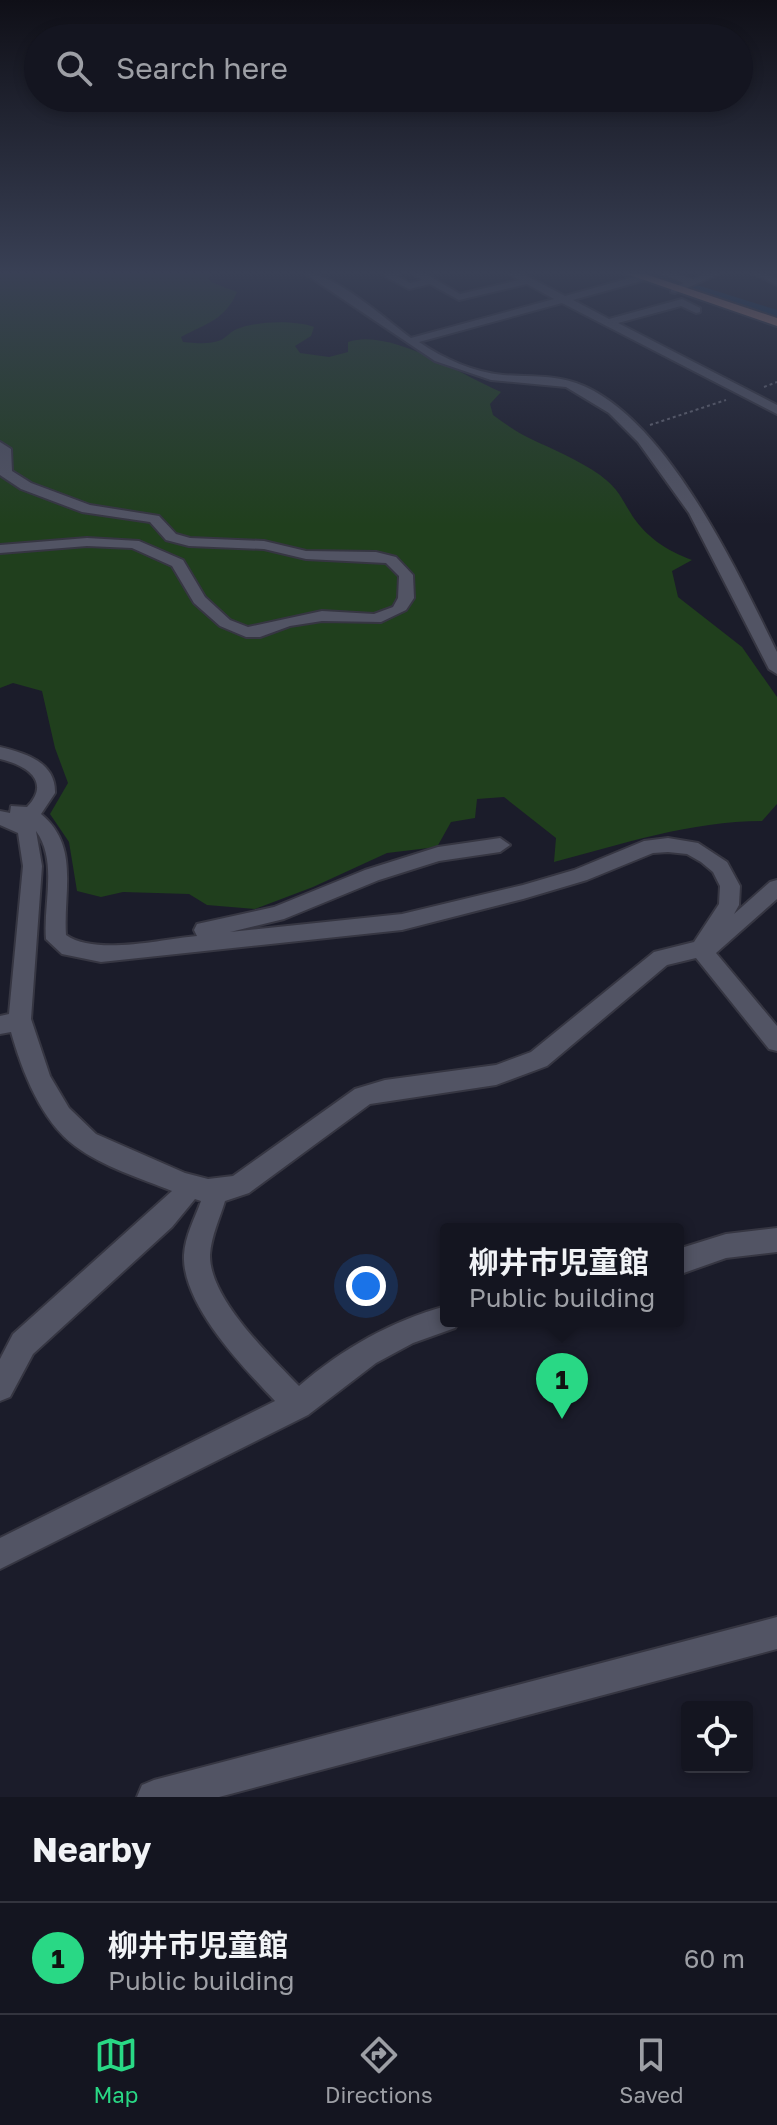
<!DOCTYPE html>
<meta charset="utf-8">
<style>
:root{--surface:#141520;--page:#21222d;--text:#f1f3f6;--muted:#9d9fa5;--line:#33343e;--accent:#29d885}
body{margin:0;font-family:"Golos Text","Noto Sans JP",sans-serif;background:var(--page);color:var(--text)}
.controls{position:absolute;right:24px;bottom:24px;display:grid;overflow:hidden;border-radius:8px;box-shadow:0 4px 12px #0003}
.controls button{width:72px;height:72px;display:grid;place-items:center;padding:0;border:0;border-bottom:2px solid var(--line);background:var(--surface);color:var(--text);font:40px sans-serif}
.you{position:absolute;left:366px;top:1286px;width:28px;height:28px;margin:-20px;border:6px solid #fff;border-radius:50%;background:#1a73e8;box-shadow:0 0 0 12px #1a73e833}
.badge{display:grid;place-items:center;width:52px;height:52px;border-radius:50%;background:var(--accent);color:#111;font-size:26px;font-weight:700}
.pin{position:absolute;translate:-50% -66px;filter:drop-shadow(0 2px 4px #0008)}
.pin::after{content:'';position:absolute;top:42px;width:28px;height:24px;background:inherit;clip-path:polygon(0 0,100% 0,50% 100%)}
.popup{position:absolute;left:440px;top:1223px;width:244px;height:104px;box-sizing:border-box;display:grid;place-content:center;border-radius:8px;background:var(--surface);filter:drop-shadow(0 2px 6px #0005);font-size:26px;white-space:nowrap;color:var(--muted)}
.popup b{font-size:30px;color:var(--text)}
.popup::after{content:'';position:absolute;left:50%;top:100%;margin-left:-16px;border:16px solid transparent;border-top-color:var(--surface)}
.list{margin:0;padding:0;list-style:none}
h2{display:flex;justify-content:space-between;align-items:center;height:104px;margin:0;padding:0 32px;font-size:34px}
h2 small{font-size:26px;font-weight:400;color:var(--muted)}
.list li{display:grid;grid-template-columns:52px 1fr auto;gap:24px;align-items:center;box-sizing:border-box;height:112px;padding:0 32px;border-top:2px solid var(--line)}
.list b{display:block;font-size:30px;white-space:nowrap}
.list p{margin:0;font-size:26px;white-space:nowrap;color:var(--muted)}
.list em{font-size:26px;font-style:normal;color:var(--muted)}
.icon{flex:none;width:44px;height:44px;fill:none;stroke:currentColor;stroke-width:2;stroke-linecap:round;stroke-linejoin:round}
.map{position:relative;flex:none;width:777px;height:1797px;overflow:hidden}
.search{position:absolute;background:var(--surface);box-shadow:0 4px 12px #0003;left:24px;right:24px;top:24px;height:88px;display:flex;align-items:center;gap:20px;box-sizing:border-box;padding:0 28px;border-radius:44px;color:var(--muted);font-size:30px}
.sheet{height:216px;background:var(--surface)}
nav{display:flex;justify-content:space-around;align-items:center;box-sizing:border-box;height:112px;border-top:2px solid var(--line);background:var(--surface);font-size:22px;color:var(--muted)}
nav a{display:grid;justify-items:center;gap:4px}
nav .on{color:var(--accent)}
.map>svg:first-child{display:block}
.green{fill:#203f1d}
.water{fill:#0a3056}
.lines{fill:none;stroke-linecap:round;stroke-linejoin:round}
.minor-casing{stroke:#363642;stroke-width:4}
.major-casing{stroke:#363642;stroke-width:4}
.path{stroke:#666774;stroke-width:2;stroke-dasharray:3 3;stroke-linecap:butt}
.minor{fill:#525464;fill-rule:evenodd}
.major{fill:#b07f74;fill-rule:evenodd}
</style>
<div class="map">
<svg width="777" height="1797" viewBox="0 0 777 1797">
<rect width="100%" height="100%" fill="#1b1c2a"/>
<path class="green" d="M0,273H216L208,277L211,282L237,292C225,320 207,323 181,337L183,342C195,343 209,345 221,340C227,337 231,331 237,329C257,321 294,320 314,327L311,336L295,346L300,353L329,357L348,352V342C389,327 462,375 501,392L490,404L493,415C504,423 516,432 529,438C554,450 577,459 600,475C618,489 619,494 630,512C644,536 667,551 692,560L672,571L678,597L742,647L777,697V804L762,821C691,821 623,844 554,862L556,838L504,797L477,799L475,818L451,822L437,847L387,853L313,887L255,909L207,905L189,894L123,892L101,897L77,891L69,842L50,814L68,783L55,748L42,691L13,683L0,688Z"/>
<polygon class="water" points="641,273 659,273 777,310 777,317"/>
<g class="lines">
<g class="minor-casing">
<g id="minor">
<path d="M304,273C335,273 385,319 411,338L554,299L527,284L459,300L430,284L409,289L386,277L385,273H400L397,276L410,283L422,280L412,273H424L460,294L519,280L508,273H521L565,296L641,275L645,280L573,300L609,319L682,299L700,308V312L696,313L681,306L618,323L777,405V414L562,303L419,342C444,359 473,372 503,375C528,377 553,375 576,383C665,414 738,573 777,652V674L769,669L689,513L638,442L609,413L566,387L491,380L435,361Z"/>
<polygon points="659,273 674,273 693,279 707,273 721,273 675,293 671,292 671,288 684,283"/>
<polygon points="752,273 765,273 777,278 777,285"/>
<polygon points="0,442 11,449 12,471 31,483 90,505 159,516 176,534 190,538 264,541 306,551 376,552 396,557 413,575 414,598 406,610 381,622 322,621 290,626 260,637 246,637 220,626 194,603 172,566 132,548 87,546 0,553 0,545 87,538 139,541 183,560 205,597 230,620 248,627 322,611 374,614 393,607 398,598 399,576 386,563 306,559 264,549 189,546 166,540 150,522 82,512 21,489 0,475"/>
<path d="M0,747C25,753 56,762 55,793L41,814C80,846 63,892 66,935C96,956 162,939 197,936L194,930L197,924L274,907L365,870L438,847L500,838L510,845L500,852L439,861L379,880L284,919L230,932L402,914L523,885L574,870L644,841L668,838L698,843L727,862L740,886L739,905L734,914L770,882L777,880V899L716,953L777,1026V1051L769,1049L696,958L667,965L547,1066L496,1085L370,1104L249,1193L225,1201C220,1218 211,1236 210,1255C209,1298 270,1356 299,1386C342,1349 391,1321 446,1306V1321H459L455,1328L413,1343L376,1363L308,1415L0,1569V1538L275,1401C243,1367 182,1305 184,1255C185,1236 195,1218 201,1201L195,1199L172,1227L33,1354L10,1397L0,1401V1359L13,1334L172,1191C140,1178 103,1167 75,1146C41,1121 22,1071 11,1032L0,1034V1016L9,1014L23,866L18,833L0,825V811L10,813L11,806L27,807C52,781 26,765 0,759ZM36,831C58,861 43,904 46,939L62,954L101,962L402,930L523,899L587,880L653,853L668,852L687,854L701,862L713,872L720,886L719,904L694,942L654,952L531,1052L496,1065L385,1080L355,1089L233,1176L208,1179L185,1173L96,1134L69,1108L50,1076L31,1019L42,866Z"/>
<polygon points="777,1228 777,1252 726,1258 678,1275 678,1249 726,1234"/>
<polygon points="777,1617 777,1649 219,1797 137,1797 142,1785 154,1780"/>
</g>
</g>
<g class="major-casing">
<polygon id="major" points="624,273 642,273 777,318 777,326"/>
</g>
<g class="path">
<polyline points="764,387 777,382"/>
<polyline points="650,425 726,400"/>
</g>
<use href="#minor" class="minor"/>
<use href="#major" class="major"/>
</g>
<linearGradient id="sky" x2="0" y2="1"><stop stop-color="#0f0f17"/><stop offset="0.52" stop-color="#394055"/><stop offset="1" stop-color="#394055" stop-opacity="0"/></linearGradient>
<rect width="777" height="525" fill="url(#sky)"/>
</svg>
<div class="controls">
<button><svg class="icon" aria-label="locate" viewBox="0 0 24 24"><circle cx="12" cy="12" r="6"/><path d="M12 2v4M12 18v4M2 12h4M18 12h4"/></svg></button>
</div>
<div class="you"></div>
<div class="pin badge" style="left:562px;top:1419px">1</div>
<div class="popup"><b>柳井市児童館</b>Public building</div>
<div class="search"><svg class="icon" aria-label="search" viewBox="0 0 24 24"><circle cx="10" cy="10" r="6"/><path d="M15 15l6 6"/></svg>Search here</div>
</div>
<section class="sheet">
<h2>Nearby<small></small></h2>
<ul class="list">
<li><span class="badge">1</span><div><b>柳井市児童館</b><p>Public building</p></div><em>60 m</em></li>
</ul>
</section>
<nav>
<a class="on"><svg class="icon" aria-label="map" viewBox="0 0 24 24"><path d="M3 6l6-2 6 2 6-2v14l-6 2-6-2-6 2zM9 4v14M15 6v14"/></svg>Map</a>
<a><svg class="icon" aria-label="directions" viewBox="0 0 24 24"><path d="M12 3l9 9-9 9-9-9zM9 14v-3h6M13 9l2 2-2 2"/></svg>Directions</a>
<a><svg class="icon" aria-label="saved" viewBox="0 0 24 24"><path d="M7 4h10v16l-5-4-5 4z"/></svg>Saved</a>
</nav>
